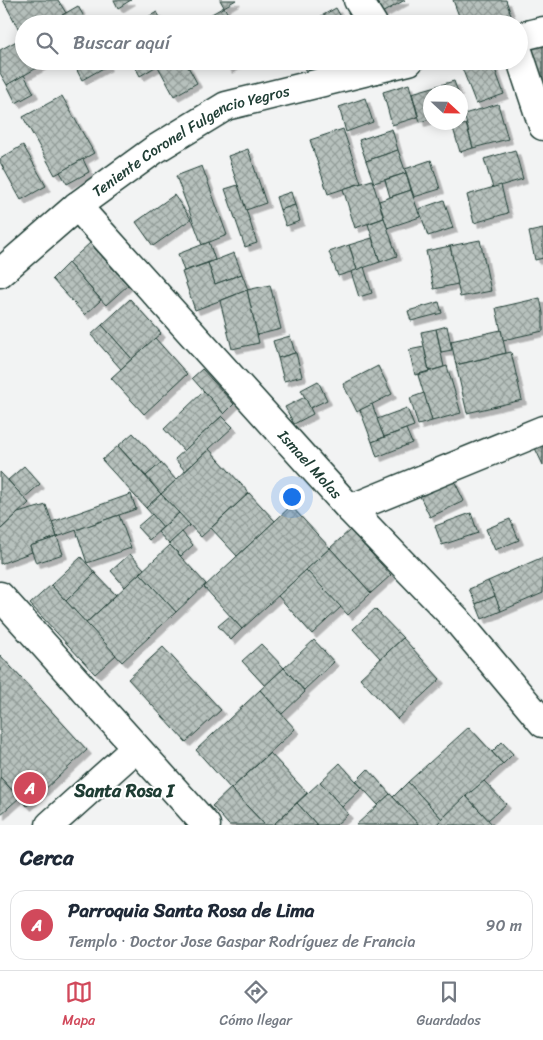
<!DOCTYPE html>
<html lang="es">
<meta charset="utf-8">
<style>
:root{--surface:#fff;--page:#f6f6f7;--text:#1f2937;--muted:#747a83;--line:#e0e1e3;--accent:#d1495b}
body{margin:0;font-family:Sriracha,sans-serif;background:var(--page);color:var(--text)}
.compass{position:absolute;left:423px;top:85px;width:45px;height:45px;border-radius:50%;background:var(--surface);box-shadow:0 2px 12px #0003;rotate:112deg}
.you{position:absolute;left:291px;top:496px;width:18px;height:18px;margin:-12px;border:4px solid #fff;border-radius:50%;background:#1a73e8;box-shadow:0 0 0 8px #1a73e833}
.badge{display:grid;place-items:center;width:32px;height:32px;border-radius:50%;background:var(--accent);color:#fff;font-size:16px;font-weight:700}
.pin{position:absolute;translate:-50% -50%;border:2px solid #fff;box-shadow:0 1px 5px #0006}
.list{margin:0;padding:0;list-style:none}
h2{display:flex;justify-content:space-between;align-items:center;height:65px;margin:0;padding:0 20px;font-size:21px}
h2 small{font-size:16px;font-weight:400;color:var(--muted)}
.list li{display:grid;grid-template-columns:32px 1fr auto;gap:15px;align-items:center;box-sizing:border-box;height:70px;margin:0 10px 10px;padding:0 10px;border:1px solid var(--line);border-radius:15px}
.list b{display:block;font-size:19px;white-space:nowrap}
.list p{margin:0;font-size:16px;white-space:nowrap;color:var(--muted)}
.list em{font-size:16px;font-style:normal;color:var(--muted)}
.icon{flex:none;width:28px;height:28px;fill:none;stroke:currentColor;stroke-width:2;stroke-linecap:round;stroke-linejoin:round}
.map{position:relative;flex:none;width:543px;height:825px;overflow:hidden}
.search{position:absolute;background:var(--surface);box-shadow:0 2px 12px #0003;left:15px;right:15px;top:15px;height:55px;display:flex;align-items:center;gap:12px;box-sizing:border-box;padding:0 18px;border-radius:28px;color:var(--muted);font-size:19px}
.sheet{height:145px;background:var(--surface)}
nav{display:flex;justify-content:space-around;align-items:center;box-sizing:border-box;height:70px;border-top:1px solid var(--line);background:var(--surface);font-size:14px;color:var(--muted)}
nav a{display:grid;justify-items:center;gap:2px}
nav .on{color:var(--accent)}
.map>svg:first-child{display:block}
.building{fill:url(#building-cross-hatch);stroke:#1f3d34;filter:url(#shadow)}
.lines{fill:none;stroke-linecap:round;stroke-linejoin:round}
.minor-casing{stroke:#1f3d34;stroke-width:31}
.minor{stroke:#fff;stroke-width:28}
.labels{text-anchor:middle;stroke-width:4;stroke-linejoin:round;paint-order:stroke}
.street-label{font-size:15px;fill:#1f3d34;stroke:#fff}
.quarter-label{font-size:18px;font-weight:bold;fill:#1f3d34;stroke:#fff}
</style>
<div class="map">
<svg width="543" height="825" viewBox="0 0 543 825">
<defs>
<pattern id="building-cross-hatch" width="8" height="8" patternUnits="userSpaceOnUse" patternTransform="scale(1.25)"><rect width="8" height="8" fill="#b7c1bd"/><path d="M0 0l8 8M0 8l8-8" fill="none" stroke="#949e9a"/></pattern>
<filter id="shadow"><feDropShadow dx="4.5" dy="4.5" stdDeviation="0" flood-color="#0004"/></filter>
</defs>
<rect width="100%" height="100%" fill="#f2f3f3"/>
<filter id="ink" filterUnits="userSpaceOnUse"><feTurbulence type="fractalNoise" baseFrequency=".02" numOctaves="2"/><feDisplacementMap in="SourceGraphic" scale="10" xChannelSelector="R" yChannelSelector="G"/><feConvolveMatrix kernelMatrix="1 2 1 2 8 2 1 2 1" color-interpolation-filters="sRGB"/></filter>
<g filter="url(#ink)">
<g class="building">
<polygon points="3,0 58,0 66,13 47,24 24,24 23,37"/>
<polygon points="114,0 131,0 118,8"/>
<polygon points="220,0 236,0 224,7"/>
<polygon points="370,0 405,0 378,15"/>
<polygon points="453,0 506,0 511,15 488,24 462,24"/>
<polygon points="78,6 88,24 51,24 50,22"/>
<polygon points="224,7 234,24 203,24 201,20"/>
<polygon points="336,8 345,24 316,24 314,20"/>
<polygon points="157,12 164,24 135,24"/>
<polygon points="24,37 24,61 49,61 7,85 0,73 0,50"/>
<polygon points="543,41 543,91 523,49"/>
<polygon points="72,61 104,61 107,66 82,80"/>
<polygon points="132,61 155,61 157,66 140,76"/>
<polygon points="155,61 185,61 197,83 174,96"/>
<polygon points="224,61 242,61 228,69"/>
<polygon points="301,61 320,61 305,70"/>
<polygon points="480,61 492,61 504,94 476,104 462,68"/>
<polygon points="24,75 34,93 16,103 7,85"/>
<polygon points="454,81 458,92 430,92 430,119 420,122 412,93"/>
<polygon points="409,84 418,117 392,125 383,92"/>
<polygon points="62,96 94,153 55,175 23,117"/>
<polygon points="365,98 373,122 346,132 339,107"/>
<polygon points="498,104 508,139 473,148 464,114"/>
<polygon points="466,124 473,148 460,152 453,128"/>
<polygon points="343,129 361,183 328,194 310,140"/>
<polygon points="392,129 398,150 366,161 359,140"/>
<polygon points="23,145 46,186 21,200 0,162 0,159"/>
<polygon points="248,149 266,203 246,210 228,156"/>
<polygon points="398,150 406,173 374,183 366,161"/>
<polygon points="515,150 523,179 493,188 484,159"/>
<polygon points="83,159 89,172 67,184 60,172"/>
<polygon points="431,160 440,189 414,197 405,169"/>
<polygon points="202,166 227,235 202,245 176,176"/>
<polygon points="406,173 411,190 390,197 385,180"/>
<polygon points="372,180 384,218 355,228 343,189"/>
<polygon points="238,185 257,243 245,247 225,189"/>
<polygon points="501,185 508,213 474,223 467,195"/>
<polygon points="411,190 420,217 387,228 379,201"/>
<polygon points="291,192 295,205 280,210 276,197"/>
<polygon points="174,195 191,219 153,246 136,222"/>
<polygon points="444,200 453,228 428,236 419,209"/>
<polygon points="295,205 300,221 286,226 280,210"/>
<polygon points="384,218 397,256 380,262 368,224"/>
<polygon points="543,229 543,258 535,260 529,232"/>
<polygon points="372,238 380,262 357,270 349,245"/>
<polygon points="480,240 491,291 460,297 450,246"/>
<polygon points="209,242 215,260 184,271 178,254"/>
<polygon points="90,243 128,285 106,305 68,263"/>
<polygon points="349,245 357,270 338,276 329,252"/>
<polygon points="450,246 458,284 434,289 426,251"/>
<polygon points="234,253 242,274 215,284 208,263"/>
<polygon points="68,263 101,300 85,315 52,279"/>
<polygon points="208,263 215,284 242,274 248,290 195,310 182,272"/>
<polygon points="364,267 372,293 359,297 351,272"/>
<polygon points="270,285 281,329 257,335 247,290"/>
<polygon points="247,290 259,343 232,349 220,301"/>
<polygon points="540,298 543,313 543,331 503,340 496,308"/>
<polygon points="130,299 161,333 132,359 102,325"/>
<polygon points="439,302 442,313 411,321 408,311"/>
<polygon points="102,325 132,359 121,369 91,335"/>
<polygon points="447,326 452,350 441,352 436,329"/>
<polygon points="436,329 444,367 429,371 421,332"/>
<polygon points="501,330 506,353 456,365 451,341"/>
<polygon points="290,336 295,353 278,358 273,341"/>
<polygon points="155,338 187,374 144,414 111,378"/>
<polygon points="424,347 429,371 415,375 409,350"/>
<polygon points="511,352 522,400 467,413 456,365"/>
<polygon points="295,353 296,353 302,376 284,381 278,358"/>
<polygon points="378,366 392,394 357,412 343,384"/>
<polygon points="447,366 461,413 432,421 418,375"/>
<polygon points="202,369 234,404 224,414 192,378"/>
<polygon points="318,381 327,400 310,408 301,390"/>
<polygon points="204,391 224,414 184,451 164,429"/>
<polygon points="424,393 432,421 418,425 410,398"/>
<polygon points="305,397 313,414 294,424 285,407"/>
<polygon points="372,404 384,437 372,442 360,410"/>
<polygon points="407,408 414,426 384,437 377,419"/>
<polygon points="222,416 233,427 185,471 175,459"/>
<polygon points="406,429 412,443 377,457 372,442"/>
<polygon points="133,433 161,463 146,476 118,446"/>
<polygon points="543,441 543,465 534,446"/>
<polygon points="118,446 161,494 146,508 102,460"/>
<polygon points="209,449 249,493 201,537 161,494"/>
<polygon points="161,463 176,480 161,494 146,476"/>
<polygon points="24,466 40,484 24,498 8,480"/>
<polygon points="0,472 29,503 0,530"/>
<polygon points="452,476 464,501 430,517 418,492"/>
<polygon points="249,493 275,521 237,556 211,528"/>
<polygon points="131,494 136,509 57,537 52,522"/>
<polygon points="161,494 179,513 163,527 146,508"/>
<polygon points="46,505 57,537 30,546 32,552 0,564 0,530 18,513"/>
<polygon points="291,506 330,548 242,629 204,587"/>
<polygon points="179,513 190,525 169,544 158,532"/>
<polygon points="471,513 478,533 442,545 435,526"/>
<polygon points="152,514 163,527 149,540 137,527"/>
<polygon points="119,515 131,548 87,563 76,530"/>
<polygon points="510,519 519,540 495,550 486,529"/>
<polygon points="350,530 391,575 371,593 330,548"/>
<polygon points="182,532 193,545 181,556 169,544"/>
<polygon points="57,537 63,554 36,563 30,546"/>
<polygon points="170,545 206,584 176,612 140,573"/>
<polygon points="330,548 371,593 348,615 306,570"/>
<polygon points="130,554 144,569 125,587 111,571"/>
<polygon points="81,557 95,573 66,601 51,585"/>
<polygon points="543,557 543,593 501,611 488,581"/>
<polygon points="306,570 341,607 312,634 278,596"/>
<polygon points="95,573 116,595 86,623 66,601"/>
<polygon points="140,573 176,612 122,662 86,623"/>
<polygon points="488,581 495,596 476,604 469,589"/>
<polygon points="51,585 116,655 95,674 30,604"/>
<polygon points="495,596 501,611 482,619 476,604"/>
<polygon points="375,609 403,638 381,659 353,629"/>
<polygon points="230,616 242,629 231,640 218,626"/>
<polygon points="403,638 440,679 397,719 360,678"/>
<polygon points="314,640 334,662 304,690 284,668"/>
<polygon points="261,644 284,668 265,686 242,661"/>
<polygon points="163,647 221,710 186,742 128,679"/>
<polygon points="0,655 87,750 27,806 0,777"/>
<polygon points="284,668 305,692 282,714 260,690"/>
<polygon points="260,690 295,729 231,789 196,750"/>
<polygon points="469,727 503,764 442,819 408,782"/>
<polygon points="502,742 513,754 503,764 492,752"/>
<polygon points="270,753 307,793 273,825 265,825 231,789"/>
<polygon points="340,763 362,788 342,807 320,782"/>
<polygon points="368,769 390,794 378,805 356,781"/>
<polygon points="0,777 19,798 0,815"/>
<polygon points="484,781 506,804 488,820 466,796"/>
<polygon points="320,782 348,814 336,825 317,825 297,803"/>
<polygon points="408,782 442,819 436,825 419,825 393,797"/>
<polygon points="231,788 231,789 265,825 229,825 212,806"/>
<polygon points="390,794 419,825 356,825 378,805"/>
<polygon points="466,796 493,825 436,825 442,819"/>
<polygon points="297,803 317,825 273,825"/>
</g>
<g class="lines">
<g class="minor-casing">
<g id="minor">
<polyline points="358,0 373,24"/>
<polyline points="519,37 543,31"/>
<polyline points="519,54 543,126"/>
<path id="s1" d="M77,206L350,509L456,619L543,723"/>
<path id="s2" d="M0,273L77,206L154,150L226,106L409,61"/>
<polyline points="350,509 543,430"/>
<polyline points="0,596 206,825"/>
<polyline points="50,825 136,748"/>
</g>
</g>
<use href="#minor" class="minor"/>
</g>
</g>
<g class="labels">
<g class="street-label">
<text dy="5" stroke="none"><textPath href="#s2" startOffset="235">Teniente Coronel Fulgencio Yegros</textPath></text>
<text dy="5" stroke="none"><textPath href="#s1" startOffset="348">Ismael Molas</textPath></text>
</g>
<g class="quarter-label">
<text x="124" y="797">Santa Rosa I</text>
</g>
</g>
</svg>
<svg class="compass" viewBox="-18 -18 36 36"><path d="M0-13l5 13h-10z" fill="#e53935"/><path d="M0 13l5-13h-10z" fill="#747a83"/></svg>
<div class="you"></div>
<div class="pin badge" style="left:30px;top:788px">A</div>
<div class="search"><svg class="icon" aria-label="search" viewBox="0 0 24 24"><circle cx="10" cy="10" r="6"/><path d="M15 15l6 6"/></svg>Buscar aquí</div>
</div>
<section class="sheet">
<h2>Cerca<small></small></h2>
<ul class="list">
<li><span class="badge">A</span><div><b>Parroquia Santa Rosa de Lima</b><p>Templo · Doctor Jose Gaspar Rodríguez de Francia</p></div><em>90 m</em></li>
</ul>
</section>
<nav>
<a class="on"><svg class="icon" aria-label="map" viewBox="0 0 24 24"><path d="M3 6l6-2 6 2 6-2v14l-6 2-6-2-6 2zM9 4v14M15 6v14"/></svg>Mapa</a>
<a><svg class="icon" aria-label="directions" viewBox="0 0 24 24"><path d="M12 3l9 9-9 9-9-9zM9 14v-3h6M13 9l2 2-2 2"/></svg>Cómo llegar</a>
<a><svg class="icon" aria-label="saved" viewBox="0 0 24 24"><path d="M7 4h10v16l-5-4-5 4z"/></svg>Guardados</a>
</nav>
